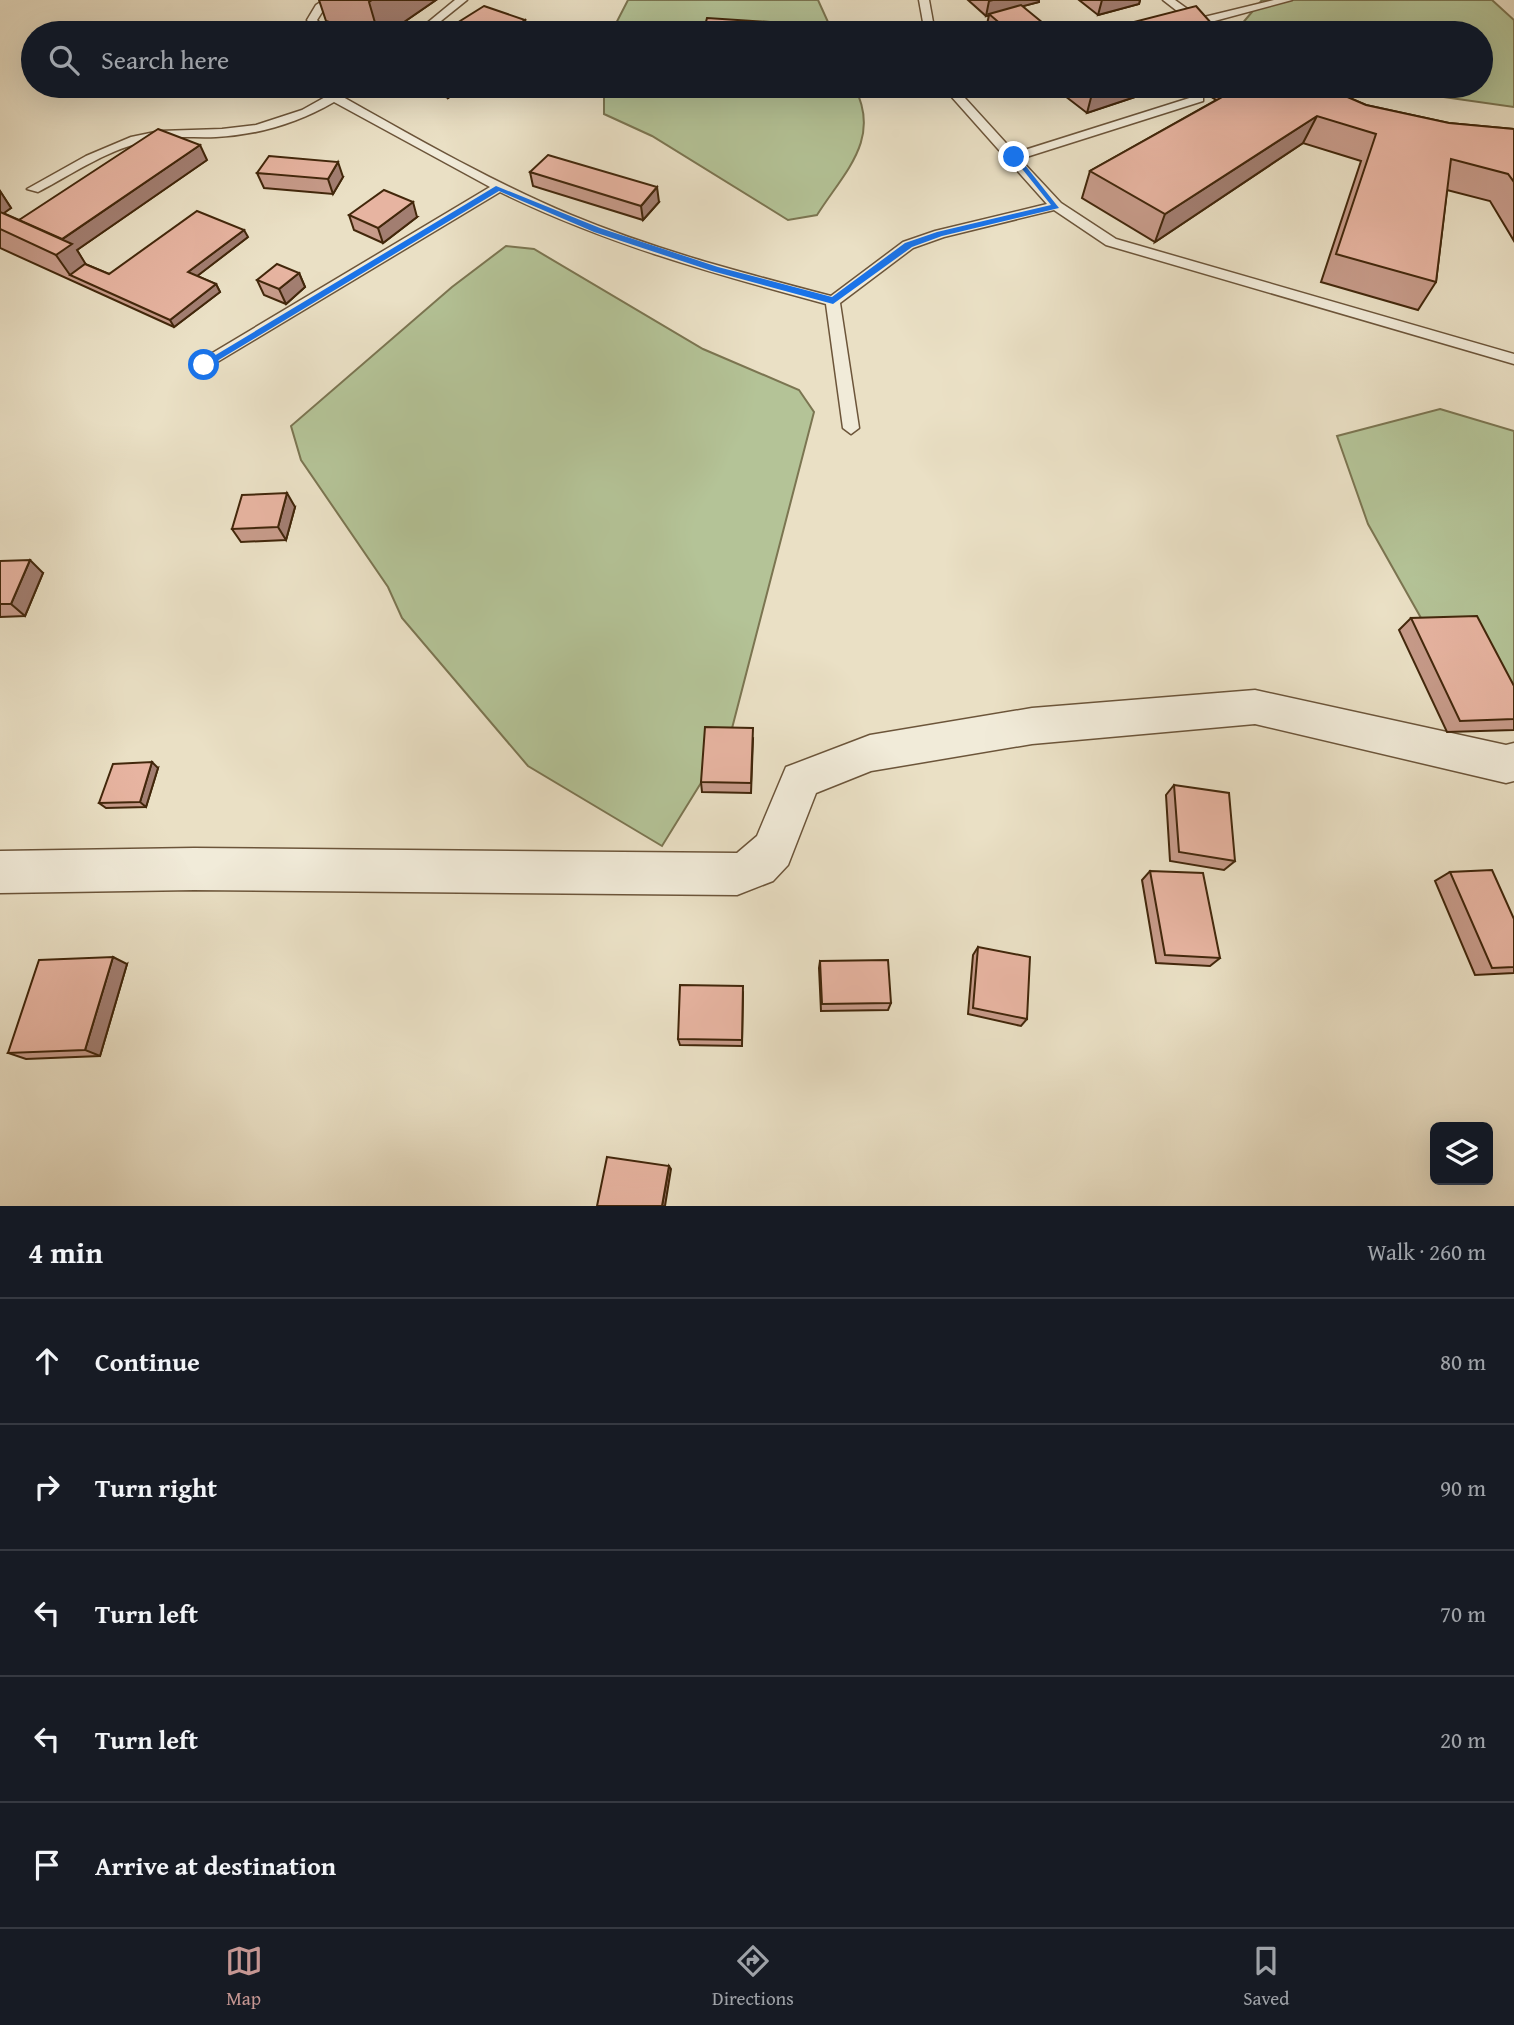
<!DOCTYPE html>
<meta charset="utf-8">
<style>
:root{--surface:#171b24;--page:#20242c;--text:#f1f3f6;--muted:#9ea1a6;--line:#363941;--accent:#c59692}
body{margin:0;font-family:"Gentium Book Plus",serif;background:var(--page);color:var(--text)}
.controls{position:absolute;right:21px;bottom:21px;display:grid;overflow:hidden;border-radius:10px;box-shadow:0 7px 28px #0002}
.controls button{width:63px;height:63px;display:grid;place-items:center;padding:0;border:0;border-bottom:2px solid var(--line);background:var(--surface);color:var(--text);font:35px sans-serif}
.stop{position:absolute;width:21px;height:21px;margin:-16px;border:5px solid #1a73e8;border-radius:50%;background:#fff}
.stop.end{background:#1a73e8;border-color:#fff;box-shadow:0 2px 7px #0008}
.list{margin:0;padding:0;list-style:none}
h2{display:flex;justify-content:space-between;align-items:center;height:91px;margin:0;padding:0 28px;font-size:30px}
h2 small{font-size:23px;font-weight:400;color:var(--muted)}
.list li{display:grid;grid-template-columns:46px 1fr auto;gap:21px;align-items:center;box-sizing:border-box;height:126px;padding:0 28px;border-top:2px solid var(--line)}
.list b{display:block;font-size:26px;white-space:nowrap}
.list em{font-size:23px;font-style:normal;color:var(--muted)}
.icon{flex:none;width:38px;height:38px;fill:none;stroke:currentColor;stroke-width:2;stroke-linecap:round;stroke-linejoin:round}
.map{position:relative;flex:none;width:1514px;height:1206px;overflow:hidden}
.search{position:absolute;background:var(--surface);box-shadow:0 7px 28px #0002;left:21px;right:21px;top:21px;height:77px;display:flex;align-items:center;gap:18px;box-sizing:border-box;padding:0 24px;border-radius:38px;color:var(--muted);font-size:26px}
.sheet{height:721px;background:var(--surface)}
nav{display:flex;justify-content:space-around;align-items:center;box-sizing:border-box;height:98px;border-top:2px solid var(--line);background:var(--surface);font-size:19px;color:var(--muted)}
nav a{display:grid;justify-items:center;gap:4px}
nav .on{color:var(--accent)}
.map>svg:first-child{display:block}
.green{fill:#b4c397;stroke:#7b7551;stroke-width:2}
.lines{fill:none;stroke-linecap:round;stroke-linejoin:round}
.service-casing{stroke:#6c553a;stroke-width:3}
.minor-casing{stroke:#6c553a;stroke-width:3}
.service{fill:#f1ebd9;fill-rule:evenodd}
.minor{fill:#f1ebd9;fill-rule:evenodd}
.wall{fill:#c79b8a;stroke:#42270b;stroke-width:2}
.shaded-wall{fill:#a27e71;stroke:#42270b;stroke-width:2}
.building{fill:#e7b4a1;stroke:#42270b;stroke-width:2}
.route{fill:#1a73e8}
</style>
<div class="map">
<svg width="1514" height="1206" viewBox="0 0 1514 1206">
<rect width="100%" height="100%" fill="#eae0c5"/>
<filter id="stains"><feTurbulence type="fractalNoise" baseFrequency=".00286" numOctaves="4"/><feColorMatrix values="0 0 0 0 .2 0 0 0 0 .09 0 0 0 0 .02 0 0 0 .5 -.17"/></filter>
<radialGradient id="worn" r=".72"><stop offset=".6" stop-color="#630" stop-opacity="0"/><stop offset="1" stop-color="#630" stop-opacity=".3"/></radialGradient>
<g class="green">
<polygon points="628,0 818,0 833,33 611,33"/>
<polygon points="1262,0 1492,0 1514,20 1514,107 1366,86 1481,86 1481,33 1250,33 1241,25"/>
<path d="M604,86H854C882,139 845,171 817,215L788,220L652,136L604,114Z"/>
<polygon points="506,246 534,249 703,349 799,390 814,412 730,736 662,846 528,766 402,618 388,587 301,460 291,426 452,287"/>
<polygon points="1440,409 1514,431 1514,697 1425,625 1368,524 1337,436"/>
</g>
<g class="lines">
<g class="service-casing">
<g id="service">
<polygon points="324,0 336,0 324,9 317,20 323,27 337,33 315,31 307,20 316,5"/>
<polygon points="455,0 467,0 426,33 415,33"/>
<polygon points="919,0 929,0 935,33 925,33"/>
<polygon points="1163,0 1175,0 1200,18 1274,0 1292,0 1207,23 1218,33 1206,33 1196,26 1166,33 1149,33 1190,21"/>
<path d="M345,86H358L343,97C418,139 492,182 571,215C655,250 743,273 831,296L903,242L935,231L1047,204L942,86H954L1015,153L1199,95L1203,97V101L1020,159L1061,203L1116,239L1514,354V364L1106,245L1054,210L944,237L913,248L840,303L859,428L851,434L843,428L826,304C714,274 604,243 500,192L204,370L199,369V361L490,187L334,102C298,123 257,135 216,137C194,138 172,135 151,140C110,148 74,173 38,192L27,189L86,156L131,137L160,131L222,129L256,125L302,110Z"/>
</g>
</g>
<g class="minor-casing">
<polygon id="minor" points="1255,690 1506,745 1514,743 1514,781 1506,783 1255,724 1032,744 871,771 816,793 788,865 773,881 737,895 194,890 0,893 0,851 194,848 737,853 757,836 786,767 870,735 1032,708"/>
</g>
<use href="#service" class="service"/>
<use href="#minor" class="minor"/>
</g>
<g class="wall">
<polygon points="319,0 436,0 388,33 364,33 326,21"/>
<polygon points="968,0 1039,0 1039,2 1023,6 1041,33 992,33 986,29 989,15 986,16"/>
<polygon points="1079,0 1140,0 1139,4 1098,15"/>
<polygon points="416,86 465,86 448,98"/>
<polygon points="1052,86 1168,86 1087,113"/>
<polygon points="1194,86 1322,86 1366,105 1449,123 1514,129 1514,241 1490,201 1447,190 1436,282 1418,310 1321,282 1361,161 1303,143 1155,242 1082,198 1090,171 1216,100"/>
<polygon points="207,160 77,250 85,264 109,274 248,237 197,276 216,284 220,292 174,327 0,248 0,191 11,208 3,213 19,220"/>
<polygon points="530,172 659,202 643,220 533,186"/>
<polygon points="257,173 343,177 333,194 264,188"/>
<polygon points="349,215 417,217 383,243 354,230"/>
<polygon points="299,273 305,287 286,304 264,295 257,280"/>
<polygon points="295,507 286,540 241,542 232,529"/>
<polygon points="0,561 43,573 25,616 0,617"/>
<polygon points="1411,618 1514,686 1514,730 1447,732 1399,630"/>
<polygon points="753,739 751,793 702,792 701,782"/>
<polygon points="158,768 146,807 106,808 99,803"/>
<polygon points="1174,785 1235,861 1224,870 1170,861 1166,795"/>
<polygon points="1150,871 1220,958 1210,966 1156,963 1142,880"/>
<polygon points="1450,872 1514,919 1514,973 1475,975 1435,881"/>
<polygon points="978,947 1027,1019 1021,1026 968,1014 973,955"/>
<polygon points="820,961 891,1003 888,1010 821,1011 819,968"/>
<polygon points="127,964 100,1056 26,1059 8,1053"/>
<polygon points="743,993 742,1046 680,1045 678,1039"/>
</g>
<g class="shaded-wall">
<polygon points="372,0 436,0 388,33 378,33 369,2"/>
<polygon points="993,0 1039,0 1039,2 986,16 989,1"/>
<polygon points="1102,0 1140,0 1139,4 1098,15"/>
<polygon points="525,20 527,33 506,33"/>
<polygon points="1043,23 1041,33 1010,33 1010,32"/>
<polygon points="445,86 465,86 448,98"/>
<polygon points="1094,86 1168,86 1087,113"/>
<polygon points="1317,116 1303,143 1155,242 1165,214"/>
<polygon points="200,145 207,160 77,250 90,271 70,275 56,255 54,245"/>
<polygon points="338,162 343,177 333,194 328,179"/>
<polygon points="657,187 659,202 643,220 641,206"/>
<polygon points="0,191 11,208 0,216"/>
<polygon points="413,202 417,217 383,243 378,228"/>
<polygon points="244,230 248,237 192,280 188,272"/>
<polygon points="299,273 305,287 286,304 279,289"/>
<polygon points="216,284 220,292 174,327 170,320"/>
<polygon points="287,493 295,507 286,540 278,527"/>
<polygon points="30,560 43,573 25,616 11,604"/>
<polygon points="152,762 158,768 146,807 140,802"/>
<polygon points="113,957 127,964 100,1056 85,1050"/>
<polygon points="669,1166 671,1169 665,1206 662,1206"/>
</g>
<g class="building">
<polygon points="1021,5 1043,23 1010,32 989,14"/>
<polygon points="484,6 525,20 506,33 441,33"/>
<polygon points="1196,6 1220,33 1091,33"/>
<polygon points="707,18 785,23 783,33 703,33"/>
<polygon points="1242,86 1322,86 1366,105 1449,123 1514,129 1514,182 1508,174 1451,159 1436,282 1336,254 1376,134 1317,116 1165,214 1090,171"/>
<polygon points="158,129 200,145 62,239 19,220"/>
<polygon points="548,155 657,187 641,206 530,172"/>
<polygon points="269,156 338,162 328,179 257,173"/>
<polygon points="384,190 413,202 378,228 349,215"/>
<polygon points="197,211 244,230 188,272 216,284 170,320 70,275 85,264 109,274"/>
<polygon points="0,212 72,244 56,255 0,229"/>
<polygon points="277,264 299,273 279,289 257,280"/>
<polygon points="287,493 278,527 232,529 242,495"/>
<polygon points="30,560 11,604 0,604 0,561"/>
<polygon points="1477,616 1514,686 1514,719 1460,721 1411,618"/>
<polygon points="705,727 753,728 751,783 701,782"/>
<polygon points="152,762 140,802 99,803 113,764"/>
<polygon points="1174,785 1229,793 1235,861 1179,852"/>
<polygon points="1492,870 1514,919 1514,967 1492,968 1450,872"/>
<polygon points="1150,871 1203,873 1220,958 1165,955"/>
<polygon points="978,947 1030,957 1027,1019 973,1008"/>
<polygon points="113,957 85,1050 8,1053 39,960"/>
<polygon points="888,960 891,1003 822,1004 820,961"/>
<polygon points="680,985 743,986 742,1040 678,1039"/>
<polygon points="607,1157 669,1166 662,1206 597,1206"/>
</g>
<polygon class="route" points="1011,155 1017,155 1059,208 942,236 912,247 833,304 712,271 594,232 499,191 207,367 199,365 496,186 600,228 718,267 832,297 905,243 937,232 1051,205"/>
<rect width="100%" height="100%" filter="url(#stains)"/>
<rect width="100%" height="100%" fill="url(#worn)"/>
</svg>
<div class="controls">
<button><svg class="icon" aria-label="layers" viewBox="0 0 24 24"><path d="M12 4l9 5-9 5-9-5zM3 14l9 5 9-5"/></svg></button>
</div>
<div class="stop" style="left:204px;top:365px"></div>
<div class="stop end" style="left:1014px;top:157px"></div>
<div class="search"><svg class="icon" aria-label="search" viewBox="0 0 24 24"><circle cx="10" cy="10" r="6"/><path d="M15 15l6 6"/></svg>Search here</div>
</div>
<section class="sheet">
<h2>4 min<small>Walk · 260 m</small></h2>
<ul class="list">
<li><svg class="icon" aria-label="ahead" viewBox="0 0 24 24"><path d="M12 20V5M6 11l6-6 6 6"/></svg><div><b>Continue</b></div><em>80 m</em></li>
<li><svg class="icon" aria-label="right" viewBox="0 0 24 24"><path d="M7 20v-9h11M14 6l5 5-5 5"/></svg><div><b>Turn right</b></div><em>90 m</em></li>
<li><svg class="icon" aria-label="left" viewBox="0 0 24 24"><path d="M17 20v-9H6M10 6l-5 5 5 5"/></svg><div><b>Turn left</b></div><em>70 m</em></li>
<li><svg class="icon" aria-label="left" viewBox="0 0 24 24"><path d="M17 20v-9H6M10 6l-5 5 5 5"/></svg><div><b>Turn left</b></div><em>20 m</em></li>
<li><svg class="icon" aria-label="arrive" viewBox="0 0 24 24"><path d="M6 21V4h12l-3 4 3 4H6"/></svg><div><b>Arrive at destination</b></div></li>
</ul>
</section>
<nav>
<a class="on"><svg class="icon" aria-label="map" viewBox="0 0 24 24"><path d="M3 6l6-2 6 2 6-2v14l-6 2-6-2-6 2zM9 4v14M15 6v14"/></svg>Map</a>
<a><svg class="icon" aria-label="directions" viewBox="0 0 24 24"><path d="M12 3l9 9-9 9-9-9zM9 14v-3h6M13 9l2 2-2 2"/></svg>Directions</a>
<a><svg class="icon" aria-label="saved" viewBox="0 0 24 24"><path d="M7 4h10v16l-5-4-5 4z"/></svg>Saved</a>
</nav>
